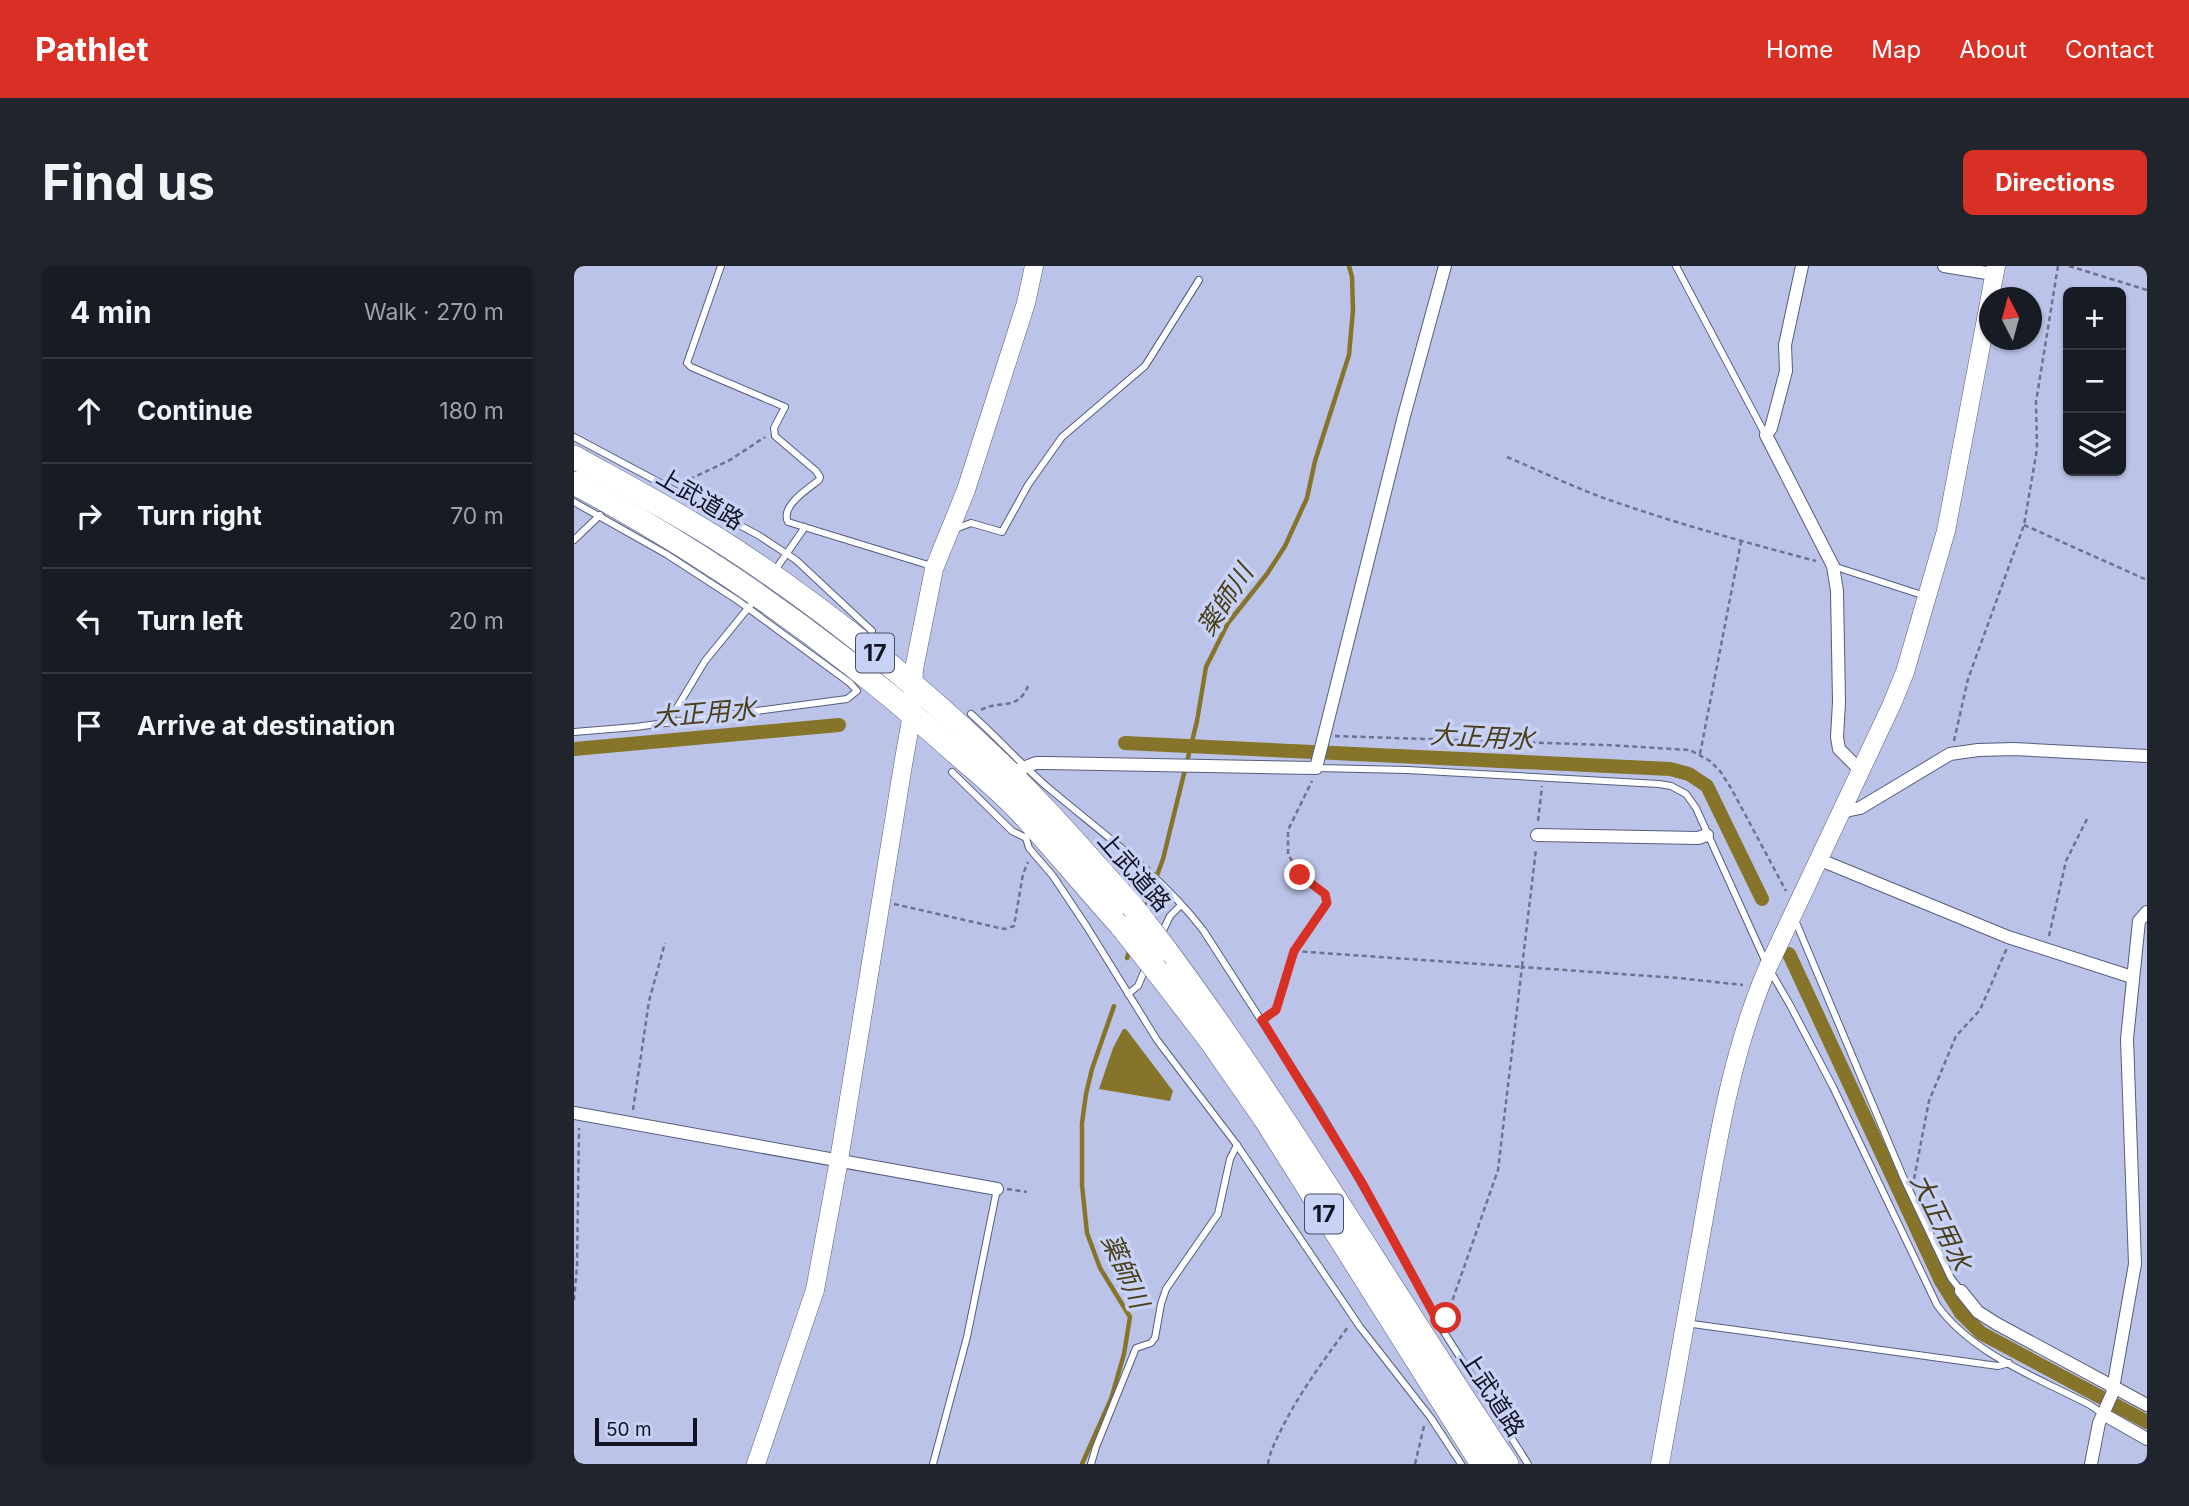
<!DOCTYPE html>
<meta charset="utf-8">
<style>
:root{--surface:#171b24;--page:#20242c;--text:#f1f3f6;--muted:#9ea1a6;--line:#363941;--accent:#d93025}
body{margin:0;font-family:Inter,"Noto Sans JP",sans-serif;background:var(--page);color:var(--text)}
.controls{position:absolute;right:21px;top:21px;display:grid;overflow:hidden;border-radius:10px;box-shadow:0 2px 5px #0004}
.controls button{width:63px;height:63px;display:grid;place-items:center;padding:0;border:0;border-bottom:2px solid var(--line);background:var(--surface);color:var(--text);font:35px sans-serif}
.compass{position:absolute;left:1405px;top:21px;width:63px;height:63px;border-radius:50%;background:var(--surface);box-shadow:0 2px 5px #0004;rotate:354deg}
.scale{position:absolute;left:21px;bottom:18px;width:102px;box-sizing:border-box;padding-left:7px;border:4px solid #121421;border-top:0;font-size:19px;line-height:24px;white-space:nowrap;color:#121421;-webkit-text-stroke:5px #c8d1f6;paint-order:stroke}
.stop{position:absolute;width:21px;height:21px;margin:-16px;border:5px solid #d93025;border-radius:50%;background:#fff}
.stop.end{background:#d93025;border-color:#fff;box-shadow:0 2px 7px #0008}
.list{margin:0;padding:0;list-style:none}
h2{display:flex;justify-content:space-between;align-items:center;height:91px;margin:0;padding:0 28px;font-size:30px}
h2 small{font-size:23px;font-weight:400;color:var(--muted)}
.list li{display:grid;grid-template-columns:46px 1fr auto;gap:21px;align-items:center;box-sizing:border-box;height:105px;padding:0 28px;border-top:2px solid var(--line)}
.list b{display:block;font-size:26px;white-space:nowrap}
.list em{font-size:23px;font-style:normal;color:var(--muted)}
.icon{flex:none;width:38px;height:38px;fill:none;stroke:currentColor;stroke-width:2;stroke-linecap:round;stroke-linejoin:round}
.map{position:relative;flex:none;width:1573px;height:1198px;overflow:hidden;border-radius:10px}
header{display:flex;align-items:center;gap:42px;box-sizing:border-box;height:98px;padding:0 35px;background:var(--accent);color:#fff}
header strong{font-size:33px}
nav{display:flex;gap:38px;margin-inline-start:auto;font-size:24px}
.intro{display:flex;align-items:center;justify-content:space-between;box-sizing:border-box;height:168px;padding:0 42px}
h1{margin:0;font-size:49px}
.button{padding:18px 32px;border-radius:10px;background:var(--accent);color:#fff;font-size:24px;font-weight:700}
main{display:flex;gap:42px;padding:0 42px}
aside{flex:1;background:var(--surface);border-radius:10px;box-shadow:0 2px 5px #0004}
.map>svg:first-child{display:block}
.water{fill:#87742b}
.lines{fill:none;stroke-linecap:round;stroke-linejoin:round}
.stream{stroke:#87742b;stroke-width:4.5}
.canal{stroke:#87742b;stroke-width:14}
.lane-casing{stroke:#565d7d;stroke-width:8}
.street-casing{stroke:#565d7d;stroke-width:14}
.secondary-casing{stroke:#565d7d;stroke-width:19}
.highway-casing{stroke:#565d7d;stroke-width:24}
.path{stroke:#6e738d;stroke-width:2.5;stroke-dasharray:5 3.5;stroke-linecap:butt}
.lane{stroke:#fff;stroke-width:6}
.street{stroke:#fff;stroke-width:12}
.secondary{stroke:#fff;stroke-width:18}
.highway{stroke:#fff;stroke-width:23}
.highway-bridge-casing{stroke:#565d7d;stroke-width:24;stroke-linecap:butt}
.highway-bridge{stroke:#fff;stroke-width:23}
.route{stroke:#d93025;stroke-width:9}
.labels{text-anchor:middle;stroke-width:7;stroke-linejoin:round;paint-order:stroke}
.shield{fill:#c8d1f6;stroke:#494d61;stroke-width:2}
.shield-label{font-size:23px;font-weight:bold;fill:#121421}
.street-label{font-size:24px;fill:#121421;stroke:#c8d1f6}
.water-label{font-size:26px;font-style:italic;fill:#4a3f17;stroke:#c8d1f6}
</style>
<header>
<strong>Pathlet</strong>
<nav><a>Home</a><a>Map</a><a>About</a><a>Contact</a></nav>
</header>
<div class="intro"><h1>Find us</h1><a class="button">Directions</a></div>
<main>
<aside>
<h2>4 min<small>Walk · 270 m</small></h2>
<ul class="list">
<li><svg class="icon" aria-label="ahead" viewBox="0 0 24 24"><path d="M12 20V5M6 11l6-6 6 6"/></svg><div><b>Continue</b></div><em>180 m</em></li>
<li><svg class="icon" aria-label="right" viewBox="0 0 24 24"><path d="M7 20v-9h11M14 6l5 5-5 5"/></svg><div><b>Turn right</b></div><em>70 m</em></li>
<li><svg class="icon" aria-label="left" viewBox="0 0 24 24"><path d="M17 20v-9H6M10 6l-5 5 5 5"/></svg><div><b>Turn left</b></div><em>20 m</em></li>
<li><svg class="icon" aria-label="arrive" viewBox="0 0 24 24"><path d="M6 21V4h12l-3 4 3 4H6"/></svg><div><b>Arrive at destination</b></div></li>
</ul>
</aside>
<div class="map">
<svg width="1573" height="1198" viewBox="0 0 1573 1198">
<rect width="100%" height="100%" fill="#bbc4e8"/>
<polygon class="water" points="549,763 552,763 599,825 596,835 525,823 539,782"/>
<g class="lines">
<g class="stream">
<polyline points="570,645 589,593 623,455 632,401 654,357 693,308 711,280 733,232 741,195 775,89 779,44 778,11 775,0"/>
<polyline points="553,692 556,683"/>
<polyline points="508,1198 537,1133 550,1088 556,1051 526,1002 513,967 508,919 508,857 512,828 518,803 540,740"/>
</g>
<g class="canal">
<polyline points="551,477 1096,503 1115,508 1133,520 1188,633"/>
<polyline points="0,483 265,459"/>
<polyline points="1215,688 1367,1015 1387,1047 1407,1067 1573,1156"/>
</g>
<g class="lane-casing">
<g id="lane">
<path d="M147,0L113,97L117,101L211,141L200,162L201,170L242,205L246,211L245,214C234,223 206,240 214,256L351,298L359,302"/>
<polyline points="1102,0 1191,168"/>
<polyline points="0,171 184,269 222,294 298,365"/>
<polyline points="0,236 92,288 163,334 276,417 283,425 273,433 61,461 0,466"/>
<polyline points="381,263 397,257 428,266 454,219 488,171 571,100 625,14"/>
<polyline points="0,274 26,249"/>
<polyline points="204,300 231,261"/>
<polyline points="1259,300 1351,330"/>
<path d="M397,448C423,471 445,496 471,519C525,565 585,607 629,664L745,844L812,960L868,1063L954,1198"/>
<polyline points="95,455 131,395 179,336"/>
<path d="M743,502L833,504L1085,518L1097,520L1112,528L1122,542L1194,701L1216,739L1259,821L1363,1039C1398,1088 1464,1112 1516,1139L1529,1148"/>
<polyline points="378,506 438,565 452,572"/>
<polyline points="456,565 452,572 455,582 479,610 513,661 583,774 663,879 786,1061 857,1152 887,1198"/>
<polyline points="1221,654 1330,913 1377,1012 1387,1025"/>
<polyline points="587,669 596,650 607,639"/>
<polyline points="554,728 564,720 572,701"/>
<polyline points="1111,1057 1424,1100 1435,1097"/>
<polyline points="359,1198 393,1071 423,923"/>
<polyline points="517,1198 522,1181 562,1082 577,1077 581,1072 587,1038 592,1023 644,948 656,893 663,879"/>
</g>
</g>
<g class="street-casing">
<g id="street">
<polyline points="1228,0 1211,79 1212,105 1197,162 1192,169 1259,300 1263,325 1265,436 1263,471 1265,483 1286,504"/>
<polyline points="1370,0 1419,8"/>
<polyline points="436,507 462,497 473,497 742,502 830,150 871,0"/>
<polyline points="1267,546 1286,542 1376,488 1404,484 1440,483 1573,490"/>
<polyline points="963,569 1124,572 1133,569"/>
<polyline points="1244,593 1434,671 1558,711"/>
<polyline points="0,847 423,923"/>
<polyline points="1387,1025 1404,1046 1423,1058 1573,1139"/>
<polyline points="1529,1148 1573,1173"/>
<polyline points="1517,1198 1525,1157 1538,1128 1561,998 1553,773 1565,655 1573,646"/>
</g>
</g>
<g class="secondary-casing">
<g id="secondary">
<polyline points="182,1198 241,1024 265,894 329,499 338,448 340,403 360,303 392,224 452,37 460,0"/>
<path d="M1086,1198C1100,1118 1114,1038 1129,958C1144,871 1159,782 1194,701L1318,438L1331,406L1372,265L1422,0"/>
</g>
</g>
<g class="highway-casing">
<g id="highway">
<path d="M0,191C59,224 118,255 174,293C260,351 341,417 417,489C467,536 512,589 558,640"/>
<path d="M0,217C132,287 248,369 361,468C389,494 421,518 447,546C482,584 515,624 549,662"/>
<path d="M591,683C714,849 818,1027 933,1198"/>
<polyline points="583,705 636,774 691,853 908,1198"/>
</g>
</g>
<g class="path">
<polyline points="1495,0 1573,24"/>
<path d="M933,191C964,204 995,219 1027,231C1097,256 1170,276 1242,295"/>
<polyline points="108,217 156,194 191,171"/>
<polyline points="1450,259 1573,314"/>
<path d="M407,444C426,433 443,446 454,420"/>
<polyline points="761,470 1032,479 1116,484 1136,495 1146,505 1157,522 1212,625"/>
<polyline points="1380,475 1394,413 1450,259 1463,183 1462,136 1484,0"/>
<polyline points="1126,488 1167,276"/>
<polyline points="964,555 968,520"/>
<polyline points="320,638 430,663 440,660 449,608 454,596"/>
<polyline points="1475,670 1492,595 1513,553"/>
<polyline points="720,685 948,701 962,583"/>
<polyline points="694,750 702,744 720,685 753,637 752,628 726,609 714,588 714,564 738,515"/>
<polyline points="59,844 75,735 91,677"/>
<polyline points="1340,913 1355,835 1382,770 1406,744 1433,682"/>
<polyline points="433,923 453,926"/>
<polyline points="0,1034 3,1000 5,862"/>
<polyline points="873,1050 924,904 948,701 1104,712 1169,719"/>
<path d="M694,1198C696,1185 702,1174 708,1162C726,1126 750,1094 774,1061"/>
<polyline points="841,1198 850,1160"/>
</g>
<use href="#lane" class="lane"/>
<use href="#street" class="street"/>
<use href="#secondary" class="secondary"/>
<use href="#highway" class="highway"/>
<g class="highway-bridge-casing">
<g id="highway-bridge">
<polyline points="558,640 591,683"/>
<polyline points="549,662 583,705"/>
</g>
</g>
<use href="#highway-bridge" class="highway-bridge"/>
</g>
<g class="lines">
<polyline class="route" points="726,609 751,628 753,637 720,685 702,744 688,754 787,915 868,1063 872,1052"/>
</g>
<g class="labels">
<g class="shield">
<rect x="282" y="367.5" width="38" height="39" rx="5"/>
<rect x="731" y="928.5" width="38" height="39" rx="5"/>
</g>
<g class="shield-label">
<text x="301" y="395">17</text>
<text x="750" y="956">17</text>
</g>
<g class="street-label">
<text transform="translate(126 233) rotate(31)" y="8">上武道路</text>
<text transform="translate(560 606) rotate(49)" y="8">上武道路</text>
<text transform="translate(918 1128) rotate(57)" y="8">上武道路</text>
</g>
<g class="water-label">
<text transform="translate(651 334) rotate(-57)" y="9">薬師川</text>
<text transform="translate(130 447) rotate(-5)" y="9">大正用水</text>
<text transform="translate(908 471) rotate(3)" y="9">大正用水</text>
<text transform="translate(1367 956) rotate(64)" y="9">大正用水</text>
<text transform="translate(551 1005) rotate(66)" y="9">薬師川</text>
</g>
</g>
</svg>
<div class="controls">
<button>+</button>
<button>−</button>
<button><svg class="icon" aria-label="layers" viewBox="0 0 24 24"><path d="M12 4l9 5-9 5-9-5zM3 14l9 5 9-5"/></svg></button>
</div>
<svg class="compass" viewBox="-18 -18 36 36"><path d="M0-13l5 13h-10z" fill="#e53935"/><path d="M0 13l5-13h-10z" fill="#9ea1a6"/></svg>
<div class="scale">50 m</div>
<div class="stop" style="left:872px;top:1052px"></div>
<div class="stop end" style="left:726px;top:609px"></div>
</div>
</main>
